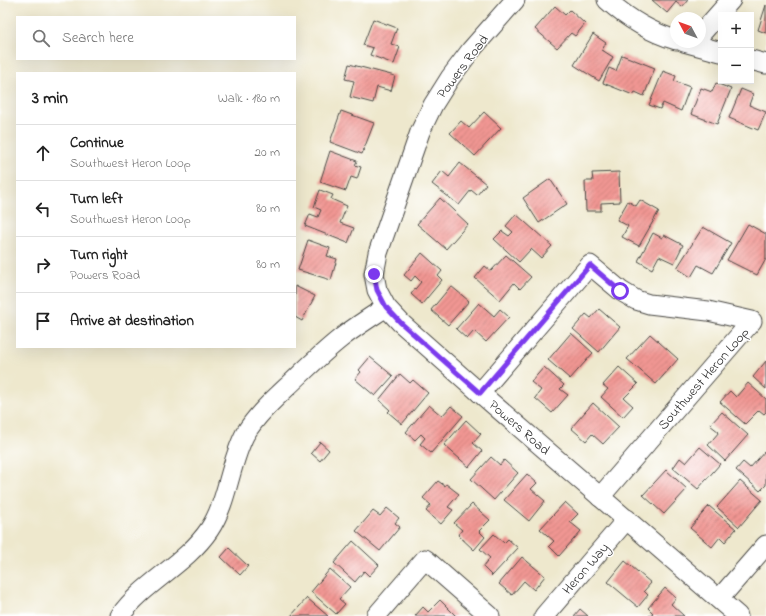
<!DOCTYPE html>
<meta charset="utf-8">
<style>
:root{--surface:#fff;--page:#f6f6f6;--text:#222;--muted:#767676;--line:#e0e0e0}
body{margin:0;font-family:"Indie Flower",sans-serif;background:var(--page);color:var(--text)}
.controls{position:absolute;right:12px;top:12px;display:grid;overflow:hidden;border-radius:0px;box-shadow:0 4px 16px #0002}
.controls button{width:36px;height:36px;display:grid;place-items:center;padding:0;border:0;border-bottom:1px solid var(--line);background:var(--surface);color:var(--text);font:20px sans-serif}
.compass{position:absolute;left:670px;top:12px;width:36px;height:36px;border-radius:50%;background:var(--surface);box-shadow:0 4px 16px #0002;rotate:311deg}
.stop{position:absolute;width:12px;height:12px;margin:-9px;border:3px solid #7c3aed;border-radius:50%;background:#fff}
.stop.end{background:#7c3aed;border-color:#fff;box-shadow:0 1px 4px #0008}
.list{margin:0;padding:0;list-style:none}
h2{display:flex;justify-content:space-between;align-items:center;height:52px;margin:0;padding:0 16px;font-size:17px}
h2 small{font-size:13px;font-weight:400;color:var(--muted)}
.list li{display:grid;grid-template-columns:26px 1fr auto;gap:12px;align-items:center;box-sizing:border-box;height:56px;padding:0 16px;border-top:1px solid var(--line)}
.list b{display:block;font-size:15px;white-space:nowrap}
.list p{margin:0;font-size:13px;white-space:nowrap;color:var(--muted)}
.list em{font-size:13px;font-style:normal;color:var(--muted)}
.icon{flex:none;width:22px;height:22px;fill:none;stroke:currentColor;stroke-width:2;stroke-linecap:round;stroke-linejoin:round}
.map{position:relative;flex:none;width:766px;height:616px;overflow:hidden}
.search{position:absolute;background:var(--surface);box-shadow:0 4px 16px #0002;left:16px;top:16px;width:280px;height:44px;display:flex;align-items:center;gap:10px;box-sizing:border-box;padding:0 14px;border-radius:0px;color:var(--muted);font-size:15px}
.panel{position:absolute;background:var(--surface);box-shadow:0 4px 16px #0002;left:16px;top:72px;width:280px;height:276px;border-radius:0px}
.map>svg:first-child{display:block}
.building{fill:url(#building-hatch)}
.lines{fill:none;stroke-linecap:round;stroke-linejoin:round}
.minor-casing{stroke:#484743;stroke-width:21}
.minor{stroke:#fff;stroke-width:19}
.route{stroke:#7c3aed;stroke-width:5}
.labels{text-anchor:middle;stroke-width:3;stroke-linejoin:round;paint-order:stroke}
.street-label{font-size:14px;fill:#2b2b2b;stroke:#fff}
</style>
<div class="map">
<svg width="766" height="616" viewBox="0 0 766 616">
<defs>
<pattern id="building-hatch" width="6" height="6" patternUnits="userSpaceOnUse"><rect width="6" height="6" fill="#f19693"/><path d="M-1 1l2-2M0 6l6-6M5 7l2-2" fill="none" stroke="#c37b78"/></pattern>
</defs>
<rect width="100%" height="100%" fill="#fff"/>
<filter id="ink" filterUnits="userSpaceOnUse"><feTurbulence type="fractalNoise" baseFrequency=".025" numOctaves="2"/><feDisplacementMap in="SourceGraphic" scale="8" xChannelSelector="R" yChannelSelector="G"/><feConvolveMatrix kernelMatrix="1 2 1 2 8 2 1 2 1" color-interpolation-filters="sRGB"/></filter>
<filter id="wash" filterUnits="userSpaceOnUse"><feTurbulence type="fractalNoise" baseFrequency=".012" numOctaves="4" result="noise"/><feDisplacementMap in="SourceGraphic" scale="16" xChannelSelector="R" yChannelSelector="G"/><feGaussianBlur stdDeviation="0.9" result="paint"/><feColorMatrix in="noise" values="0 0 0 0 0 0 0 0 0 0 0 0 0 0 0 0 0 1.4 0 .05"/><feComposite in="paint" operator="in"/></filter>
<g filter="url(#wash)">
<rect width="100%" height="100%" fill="#eee8cd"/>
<g id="blocks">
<g class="building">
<polygon points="652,0 688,0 682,7 676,2 667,13"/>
<polygon points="766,5 766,33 758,30"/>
<polygon points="555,6 565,15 570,10 585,24 575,36 571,33 557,48 535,29"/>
<polygon points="373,19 397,28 391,44 400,47 394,64 370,55 373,48 363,45"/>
<polygon points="593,34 606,43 602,50 613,57 599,81 574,65"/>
<polygon points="622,55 655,68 644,96 635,92 633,95 603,83 609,68 616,71"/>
<polygon points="349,64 395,76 391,91 377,87 373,103 350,97 354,81 345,79"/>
<polygon points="663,71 676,76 674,81 690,87 681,111 663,103 660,109 649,105"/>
<polygon points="716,83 731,89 717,124 691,114 701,88 712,92"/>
<polygon points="741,89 753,94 749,105 766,112 758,130 729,118"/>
<polygon points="341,111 374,123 362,154 330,142"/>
<polygon points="484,112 501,128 475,156 450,133 461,121 469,128"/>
<polygon points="330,151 357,161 355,165 361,167 357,179 351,177 346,191 320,182"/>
<polygon points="460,163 486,184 477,195 471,190 459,205 432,184 442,171 449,177"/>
<polygon points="619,172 620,202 601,203 601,211 586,211 585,181 593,181 592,173"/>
<polygon points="550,179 567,204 539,223 523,198"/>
<polygon points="320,190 333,195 331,199 347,206 340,223 354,228 348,243 305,226 310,214 318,217 321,210 314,207"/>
<polygon points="440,198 468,224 446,249 417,224"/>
<polygon points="640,200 659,211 639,246 622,237 628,226 617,220 628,201 636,206"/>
<polygon points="516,214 552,246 541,258 531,249 519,262 494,239 502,231 509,236 513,232 506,226"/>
<polygon points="748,224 766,234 766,259 757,275 727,260"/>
<polygon points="703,227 731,243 713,273 698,265 691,277 677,268"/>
<polygon points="653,233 662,238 664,235 683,245 674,263 659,256 652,269 638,261"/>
<polygon points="308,240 330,248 327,256 337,259 331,280 298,270"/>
<polygon points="422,253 442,271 438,276 442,280 422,304 411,294 421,282 415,276 411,281 404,275"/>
<polygon points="506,255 531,277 520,289 514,283 500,300 475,278 485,266 491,271"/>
<polygon points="295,286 315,296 302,321 295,317"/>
<polygon points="451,286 469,301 448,325 431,310"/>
<polygon points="479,303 494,316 500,309 509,317 486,342 474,331 467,339 456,329"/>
<polygon points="599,309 620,327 599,352 573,329 586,314 591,318"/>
<polygon points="571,333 593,353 570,379 548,360"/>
<polygon points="650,334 678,359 656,384 627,359"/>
<polygon points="370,357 393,376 375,396 355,379 361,372 359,370"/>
<polygon points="766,361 766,389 753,377"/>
<polygon points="544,367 564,385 560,389 568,395 552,413 535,398 541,390 531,382"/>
<polygon points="619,367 638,384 624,398 633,406 623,417 601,397 608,389 603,385"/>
<polygon points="400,374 410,383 413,380 428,393 402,424 388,412 390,410 379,400"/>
<polygon points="748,383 766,399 766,412 764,414 759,410 745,424 720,402 730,391 736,397"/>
<polygon points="593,403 619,427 603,444 592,434 586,441 571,428"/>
<polygon points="429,405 442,416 451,406 463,416 431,453 420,444 425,438 421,434 415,440 406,432"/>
<polygon points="722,412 748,435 725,461 708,445 719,432 710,425"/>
<polygon points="466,420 481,434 473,443 482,451 469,467 444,445"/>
<polygon points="320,442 329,450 320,461 311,453"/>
<polygon points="700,447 720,464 698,489 673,468 680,458 686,463"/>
<polygon points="765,451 766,453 766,485 760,491 736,470 743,462 750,468"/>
<polygon points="491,457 500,465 504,460 518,473 494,500 471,479"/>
<polygon points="666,470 687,489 664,514 643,495"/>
<polygon points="527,474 537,483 531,489 545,501 529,521 504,500"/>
<polygon points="438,481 445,486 446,484 459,494 448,507 453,510 441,524 426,511 431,505 423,498"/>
<polygon points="740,481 762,500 739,527 717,507"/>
<polygon points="565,502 578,514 570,522 581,531 559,556 549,546 554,541 540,529"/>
<polygon points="472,504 490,520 479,531 485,537 474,550 458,535 462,530 454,523"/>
<polygon points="709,506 736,529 725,542 720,537 712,547 690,528"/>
<polygon points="387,508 399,518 395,523 400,527 380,551 356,531 373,511 380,516"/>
<polygon points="494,534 504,543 508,539 518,548 492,576 483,567 490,558 480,549"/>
<polygon points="353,541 379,565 369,576 364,571 355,582 334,563"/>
<polygon points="229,548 248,566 240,575 221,557"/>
<polygon points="522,557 545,576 534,590 524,581 512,595 499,584"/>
<polygon points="625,561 651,583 644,591 648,595 638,607 608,582"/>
<polygon points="330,569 350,587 339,599 345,604 336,614 311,592"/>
<polygon points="665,588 676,598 671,604 684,616 649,616 653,613 648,608"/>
<polygon points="307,598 328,616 291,616"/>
<polygon points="440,600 456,616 415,616 423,607 428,612"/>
<polygon points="580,609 588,616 574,616"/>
</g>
</g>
</g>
<g filter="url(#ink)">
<use href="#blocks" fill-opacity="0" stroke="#484743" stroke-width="1"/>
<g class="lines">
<g class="minor-casing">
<g id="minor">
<polyline points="515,0 471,50 450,78 433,105 420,132 378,253 374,274 377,290 386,307 401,323 480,393 738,616"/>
<path d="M607,0C628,19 649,32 676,40"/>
<polyline points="700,35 731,0"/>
<polyline points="684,42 721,52"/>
<polyline points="751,60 766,64"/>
<polyline points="480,393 590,265 621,291 636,300 649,304 708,311 752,321 600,497"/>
<polyline points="719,599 766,545"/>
<path d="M120,616C144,582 185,565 209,530C228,502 229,465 245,434C256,416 272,401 287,387C305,370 322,353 341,338C355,327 371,317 386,307"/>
<polyline points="376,616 425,559 490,616"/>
<polyline points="544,616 627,519"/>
</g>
</g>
<use href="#minor" class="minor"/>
</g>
</g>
<g class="lines" filter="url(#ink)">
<polyline class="route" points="374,274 377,290 386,307 401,323 480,393 590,265 620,291"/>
</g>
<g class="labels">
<g class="street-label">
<text transform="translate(462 66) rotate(-53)" y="5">Powers Road</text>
<text transform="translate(703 378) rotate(-49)" y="5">Southwest Heron Loop</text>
<text transform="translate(520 427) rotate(41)" y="5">Powers Road</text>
<text transform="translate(585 568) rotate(-49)" y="5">Heron Way</text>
</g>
</g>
</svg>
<div class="controls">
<button>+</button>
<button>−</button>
</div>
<svg class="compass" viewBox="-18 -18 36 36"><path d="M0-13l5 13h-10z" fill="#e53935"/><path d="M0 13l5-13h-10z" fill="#767676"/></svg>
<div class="stop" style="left:620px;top:291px"></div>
<div class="stop end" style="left:374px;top:274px"></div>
<div class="search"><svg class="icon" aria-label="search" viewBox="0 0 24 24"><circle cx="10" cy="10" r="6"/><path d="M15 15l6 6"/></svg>Search here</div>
<section class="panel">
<h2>3 min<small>Walk · 180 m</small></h2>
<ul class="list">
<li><svg class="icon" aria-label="ahead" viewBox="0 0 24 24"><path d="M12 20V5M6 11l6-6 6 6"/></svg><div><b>Continue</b><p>Southwest Heron Loop</p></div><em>20 m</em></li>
<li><svg class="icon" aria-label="left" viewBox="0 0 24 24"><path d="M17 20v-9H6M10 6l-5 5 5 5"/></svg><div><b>Turn left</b><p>Southwest Heron Loop</p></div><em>80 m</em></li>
<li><svg class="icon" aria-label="right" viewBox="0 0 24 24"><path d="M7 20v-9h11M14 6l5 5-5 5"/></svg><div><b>Turn right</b><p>Powers Road</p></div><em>80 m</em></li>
<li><svg class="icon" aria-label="arrive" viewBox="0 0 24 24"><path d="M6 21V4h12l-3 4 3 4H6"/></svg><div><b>Arrive at destination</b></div></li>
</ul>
</section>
</div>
